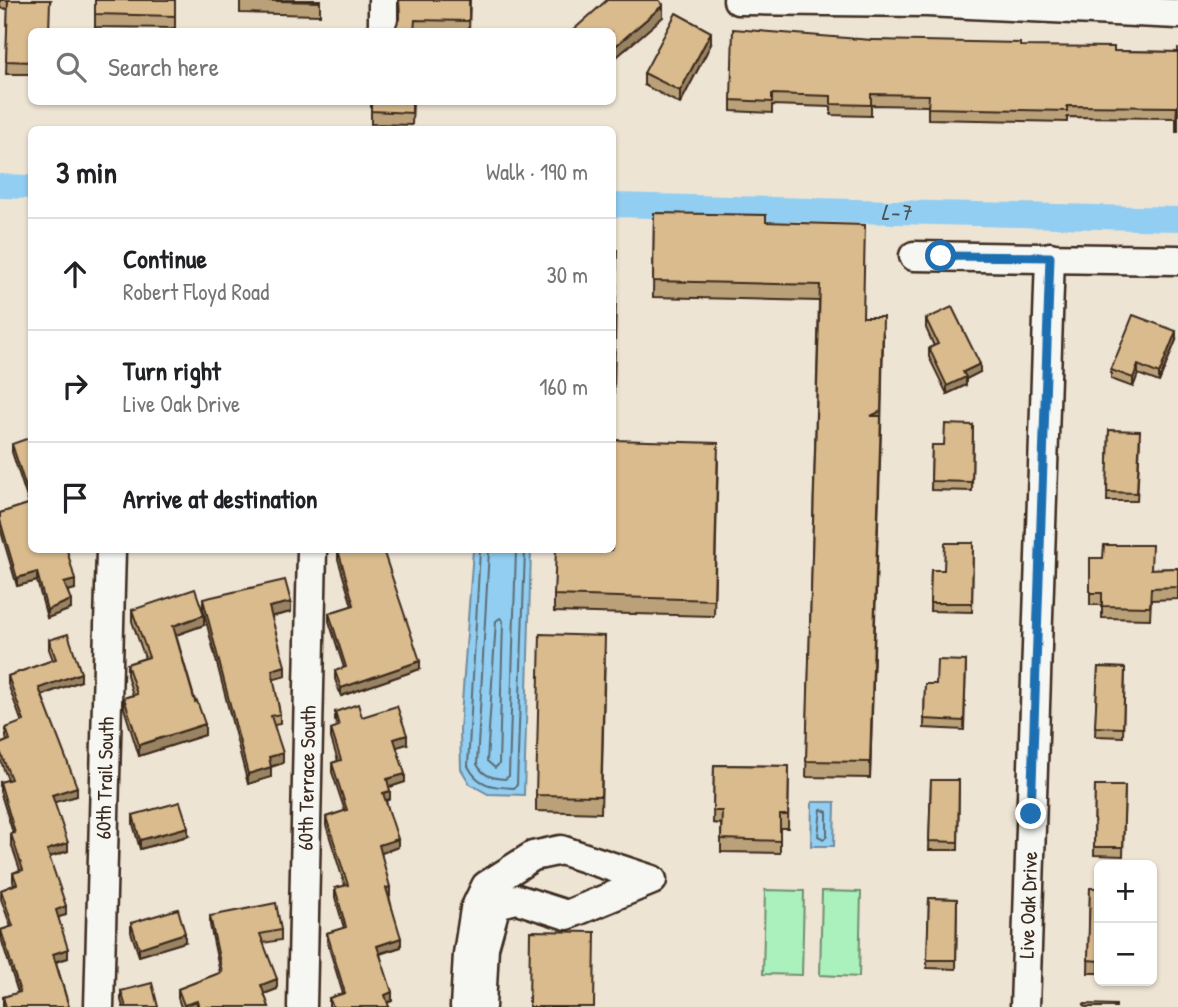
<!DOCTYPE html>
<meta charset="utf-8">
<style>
:root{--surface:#fff;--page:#f6f6f6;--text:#202124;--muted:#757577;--line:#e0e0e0}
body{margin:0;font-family:"Patrick Hand",sans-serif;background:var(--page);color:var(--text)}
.controls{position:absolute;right:21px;bottom:21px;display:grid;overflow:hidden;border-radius:10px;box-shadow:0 2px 5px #0004}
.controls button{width:63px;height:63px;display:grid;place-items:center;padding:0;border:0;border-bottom:2px solid var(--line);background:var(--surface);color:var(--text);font:35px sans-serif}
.stop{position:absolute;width:21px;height:21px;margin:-16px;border:5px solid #1f6fb2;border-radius:50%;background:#fff}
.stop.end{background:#1f6fb2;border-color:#fff;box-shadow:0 2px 7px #0008}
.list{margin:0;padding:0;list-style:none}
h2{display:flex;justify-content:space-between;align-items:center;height:91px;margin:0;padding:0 28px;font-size:30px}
h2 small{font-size:23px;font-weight:400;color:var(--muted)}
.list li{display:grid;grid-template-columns:46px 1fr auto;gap:21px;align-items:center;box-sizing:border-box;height:112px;padding:0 28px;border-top:2px solid var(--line)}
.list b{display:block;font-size:26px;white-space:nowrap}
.list p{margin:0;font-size:23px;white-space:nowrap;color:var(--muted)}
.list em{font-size:23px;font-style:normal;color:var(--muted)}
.icon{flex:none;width:38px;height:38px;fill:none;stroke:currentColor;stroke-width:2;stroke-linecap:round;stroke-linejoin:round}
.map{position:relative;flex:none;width:1178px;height:1007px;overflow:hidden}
.search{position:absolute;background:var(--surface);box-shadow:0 2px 5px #0004;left:28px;top:28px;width:588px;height:77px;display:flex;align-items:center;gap:18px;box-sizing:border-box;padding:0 24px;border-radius:10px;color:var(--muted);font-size:26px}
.panel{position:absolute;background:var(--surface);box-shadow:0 2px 5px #0004;left:28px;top:126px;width:588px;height:427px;border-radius:10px}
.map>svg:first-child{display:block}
.green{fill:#aaf1bd;stroke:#728e6e;stroke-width:2}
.water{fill:#91cef2;stroke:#6f8c9d;stroke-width:2}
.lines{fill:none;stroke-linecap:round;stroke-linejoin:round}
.shore{stroke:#5d6c73;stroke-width:2}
.canal{stroke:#91cef2;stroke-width:24}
.minor-casing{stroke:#3b2a1e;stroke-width:33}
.minor{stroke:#f6f6f2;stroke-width:28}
.wall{fill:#bba179;stroke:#3b2a1e;stroke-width:2}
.shaded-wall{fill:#998363;stroke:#3b2a1e;stroke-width:2}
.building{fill:#dabb8d;stroke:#3b2a1e;stroke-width:2}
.route{stroke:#1f6fb2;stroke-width:9}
.labels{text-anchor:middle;stroke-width:5;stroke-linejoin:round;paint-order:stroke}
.street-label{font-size:21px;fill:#3b2a1e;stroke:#f6f6f2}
.water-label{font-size:23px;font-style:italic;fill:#505353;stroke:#f6f6f2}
</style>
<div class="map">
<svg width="1178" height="1007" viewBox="0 0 1178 1007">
<rect width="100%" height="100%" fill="#eee4d4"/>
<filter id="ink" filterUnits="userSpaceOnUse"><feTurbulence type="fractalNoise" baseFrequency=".0143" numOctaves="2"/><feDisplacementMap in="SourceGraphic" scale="14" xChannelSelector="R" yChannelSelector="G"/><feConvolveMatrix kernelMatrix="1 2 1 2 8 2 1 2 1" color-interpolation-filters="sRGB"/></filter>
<g filter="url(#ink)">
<g class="green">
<polygon points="765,890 804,891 802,975 763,974"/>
<polygon points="822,891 861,892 859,977 820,975"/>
</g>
<g class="water">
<polygon points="473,550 531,550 524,795 488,794 470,784 461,769 460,730"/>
<polygon points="812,802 835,802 834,846 811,846"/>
</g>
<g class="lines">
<g class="shore">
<path d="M480,550L468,766C478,786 492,787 514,788L517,785L525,550"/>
<path d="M489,550L477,764C483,776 492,778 505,779L509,776L516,550"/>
<polygon points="500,618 503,621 499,764 495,768 487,761 496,621"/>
<polygon points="821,809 827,812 827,836 824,839 818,836"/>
</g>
<g class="canal">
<polyline points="0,186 32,187"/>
<path id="s1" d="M612,205L1178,219"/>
</g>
<g class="minor-casing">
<g id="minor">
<polyline points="383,0 383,28"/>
<polyline points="738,0 927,2 1178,14"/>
<polyline points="914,256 1178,260"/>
<path id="s2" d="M99,1007L111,550"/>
<path id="s3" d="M302,1007L312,550"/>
<polyline points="465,1007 468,954 475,909 486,886 533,856 561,850 652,880 567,915 517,899 496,904 484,947 481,1007"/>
<path id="s4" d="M1025,1007L1050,257"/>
</g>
</g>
<use href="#minor" class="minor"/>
</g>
<g class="wall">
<polygon points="0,0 51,0 32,32 32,74 6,74 8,9 0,8"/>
<polygon points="95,0 175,0 175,28 95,27"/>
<polygon points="240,0 320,0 320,15 240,13"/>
<polygon points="398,0 470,0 469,32 394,32 399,18"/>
<polygon points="872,40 1114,51 1178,52 1178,47 1178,132 1176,132 1176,118 1067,117 1067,122 928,119 928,106 871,105 871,116 831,115 831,107 772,105 772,113 731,111 731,100"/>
<polygon points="711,44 680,104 644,85 644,73"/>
<polygon points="371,102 413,102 412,125 371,124"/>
<polygon points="654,213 766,222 863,317 883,334 870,778 806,777 819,301 653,297"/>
<polygon points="926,319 980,372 966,379 966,385 947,394 929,357 929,348 934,346 926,328"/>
<polygon points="1176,340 1159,382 1138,374 1133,387 1111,379 1111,370"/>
<polygon points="973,425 972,491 931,490 932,445 944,445"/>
<polygon points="1109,430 1140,439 1137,501 1107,501"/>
<polygon points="614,440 718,459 714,616 554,612 554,595"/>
<polygon points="12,444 75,589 67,591 71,609 47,618 37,581 17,586 0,528 0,513 29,504 12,452"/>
<polygon points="973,543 972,612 930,611 931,570 944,570"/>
<polygon points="338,550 420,669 341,696 335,679 335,671 344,668 329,621 329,613 352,606 338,559"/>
<polygon points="1090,558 1151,569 1178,568 1178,599 1151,600 1150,619 1102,618 1102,605 1090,605"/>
<polygon points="203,599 291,612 271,617 285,676 273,679 280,714 280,724 274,725 283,763 271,767 271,777 248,784 203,609"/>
<polygon points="132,610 204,625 176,635 205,735 139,756 124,708 124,698 133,695 127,675 127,664 145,658 132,621"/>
<polygon points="49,640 81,681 42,695 77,796 54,802 68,851 49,857 66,915 58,917 68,958 56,962 69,1007 3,1007 3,997 18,993 1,938 1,930 11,927 1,899 1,890 14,885 13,881 13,873 20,870 11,843 11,834 13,833 0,791 0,782 8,780 0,759 0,744 7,741 6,737 6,728 22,723 8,684 8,676 53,660 49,649"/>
<polygon points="605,652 601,813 536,811 536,795"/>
<polygon points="966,661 964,730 924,728 925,684 936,684"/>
<polygon points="1098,667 1125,668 1123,737 1095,736"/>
<polygon points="335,712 362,717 407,744 396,747 405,782 389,787 390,799 386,801 398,847 381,853 390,896 389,896 401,947 380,954 392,1001 387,1003 389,1007 330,1007 329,1006 329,998 343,994 327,941 327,933 344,928 335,897 335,888 345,886 326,825 326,817 345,811 332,772 332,763 338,761 331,738 331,729 337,727 335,720"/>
<polygon points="714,765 789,766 788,828 780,828 780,853 721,852 721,824 713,823"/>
<polygon points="931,780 959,780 958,850 929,850"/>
<polygon points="1095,786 1125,786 1123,856 1094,855"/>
<polygon points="133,815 188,836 140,849 133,824"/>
<polygon points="1090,888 1099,888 1099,973 1088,973"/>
<polygon points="929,898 957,899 956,969 927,968"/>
<polygon points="210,916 281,930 281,940 263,943 277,989 264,994 269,1007 181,1007 178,998 178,989 220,973 210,925"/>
<polygon points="131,923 185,942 139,956 131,932"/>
<polygon points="121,991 158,1007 123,1007 121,1000"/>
</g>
<g class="shaded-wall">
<polygon points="663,5 663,17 612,61 612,49"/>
<polygon points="711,32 711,44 680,104 680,91"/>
<polygon points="1176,331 1176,340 1159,382 1159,374"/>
<polygon points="883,334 881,432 870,778 871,432"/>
<polygon points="980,364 980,372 966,379 966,385 947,394 947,386 963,372"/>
<polygon points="1138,365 1138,374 1133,387 1133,378"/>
<polygon points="37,572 37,581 17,586 17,578"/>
<polygon points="75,580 75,589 64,592 64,583"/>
<polygon points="71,600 71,609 47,618 47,610"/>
<polygon points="291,602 291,612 269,617 269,607"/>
<polygon points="204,615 204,625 173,636 173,626"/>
<polygon points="420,661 420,669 341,696 341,688"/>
<polygon points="285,666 285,676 272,680 272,670"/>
<polygon points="81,673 81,681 39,696 39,688"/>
<polygon points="205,724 205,735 139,756 139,745"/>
<polygon points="407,735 407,744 394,748 394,739"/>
<polygon points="283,753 283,763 269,767 269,757"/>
<polygon points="271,767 271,777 248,784 248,774"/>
<polygon points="405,774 405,782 387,788 387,779"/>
<polygon points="77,787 77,796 52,803 52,795"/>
<polygon points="390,791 390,799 383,801 383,793"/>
<polygon points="188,827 188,836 140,849 140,840"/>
<polygon points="398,839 398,847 379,854 379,845"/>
<polygon points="68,843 68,851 47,858 47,850"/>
<polygon points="390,887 390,896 386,897 386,888"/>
<polygon points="66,906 66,915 56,918 56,910"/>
<polygon points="185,933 185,942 139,956 139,948"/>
<polygon points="401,938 401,947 377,954 377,946"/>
<polygon points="68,949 68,958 53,962 53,954"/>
<polygon points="277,979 277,989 261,995 261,985"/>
<polygon points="392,992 392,1001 385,1003 385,995"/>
<polygon points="197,1001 197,1007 184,1007 184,1005"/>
</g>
<g class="building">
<polygon points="8,0 50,0 49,32 32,32 32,62 6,61"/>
<polygon points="95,0 175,0 175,16 95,14"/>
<polygon points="240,0 320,0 320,2"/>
<polygon points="399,0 469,0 469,21 415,20 414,32 394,32 400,16"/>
<polygon points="607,0 659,0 663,5 612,49 612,32 571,32"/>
<polygon points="676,13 711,32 680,91 644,73"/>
<polygon points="733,29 872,40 1020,43 1020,46 1114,47 1114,51 1178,52 1178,47 1178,121 1176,121 1177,107 1067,106 1067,111 928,108 929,95 871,94 871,105 831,104 831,96 772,94 772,102 731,100"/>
<polygon points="371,102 412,102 412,113 371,111"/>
<polygon points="654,213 766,215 766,222 865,225 863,317 883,317 881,411 871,416 881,416 870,762 806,761 820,285 653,281"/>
<polygon points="612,250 617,250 613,440 718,443 714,600 554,595 556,550 612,550"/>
<polygon points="952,307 980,364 963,372 966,377 947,386 929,348 938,344 926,319"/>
<polygon points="1133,315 1176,331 1159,374 1138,365 1133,378 1111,370"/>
<polygon points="945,424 973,425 972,482 931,481 932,445 944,445"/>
<polygon points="1109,430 1140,431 1137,493 1107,492"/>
<polygon points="32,437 32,550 67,550 75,580 64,583 71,600 47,610 37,572 17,578 0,520 0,513 31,503 12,444"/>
<polygon points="945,543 973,543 972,603 930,603 931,570 944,570"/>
<polygon points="1104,545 1152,545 1151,569 1178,568 1178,587 1151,588 1150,607 1102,606 1102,593 1090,593 1090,558 1103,558"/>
<polygon points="338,550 383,550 420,661 341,688 335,671 346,667 329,613 354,605"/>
<polygon points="285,580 291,602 269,607 285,666 272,670 280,714 271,716 283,753 269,757 271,767 248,774 203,599"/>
<polygon points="195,589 204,615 173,626 195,702 197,701 205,724 139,745 124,698 137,694 127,664 149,657 132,610"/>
<polygon points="68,634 81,673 39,688 77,787 52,795 68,843 47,850 66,906 56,910 68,949 53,954 69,1007 6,1007 3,997 20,992 1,930 13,926 1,890 17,884 13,873 23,870 11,834 15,833 0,782 11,779 0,751 0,744 10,740 6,728 24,721 8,676 56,659 49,640"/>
<polygon points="540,634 605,636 601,796 536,795"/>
<polygon points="937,660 966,661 964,721 924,719 925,684 936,684"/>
<polygon points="1098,667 1125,668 1123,728 1095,727"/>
<polygon points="358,704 362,717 397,706 407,735 394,739 405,774 387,779 390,791 383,793 398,839 379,845 390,887 386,888 401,938 377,946 392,992 385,995 389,1007 333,1007 329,998 345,993 327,933 346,927 335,888 348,885 326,817 347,810 332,763 341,760 331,729 339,726 335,712"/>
<polygon points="714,765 789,766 788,815 780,815 780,841 721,839 722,811 713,811"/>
<polygon points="931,780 959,780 958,842 929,841"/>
<polygon points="1095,786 1125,786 1123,847 1094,847"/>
<polygon points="180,802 188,827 140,840 133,815"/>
<polygon points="1090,888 1099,888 1099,961 1088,960"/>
<polygon points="929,898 957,899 956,960 927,960"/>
<polygon points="276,903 281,930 260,934 277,979 261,985 269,1007 199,1007 197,1001 184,1005 178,989 222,972 210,916"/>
<polygon points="178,909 185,933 139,948 131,923"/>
<polygon points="530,931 595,932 594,1007 529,1007"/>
<polygon points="152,983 158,1007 126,1007 121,991"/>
<polygon points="1084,1004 1116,1005 1116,1007 1085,1007"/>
</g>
</g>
<g class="lines" filter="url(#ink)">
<polyline class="route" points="941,256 1050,257 1031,814"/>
</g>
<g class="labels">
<g class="street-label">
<text dy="7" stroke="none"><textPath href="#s2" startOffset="229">60th Trail South</textPath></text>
<text dy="7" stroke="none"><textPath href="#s3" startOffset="229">60th Terrace South</textPath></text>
<text dy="7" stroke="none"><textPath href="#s4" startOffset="102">Live Oak Drive</textPath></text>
</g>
<g class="water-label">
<text dy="8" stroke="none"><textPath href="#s1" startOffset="284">L-7</textPath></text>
</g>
</g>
</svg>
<div class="controls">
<button>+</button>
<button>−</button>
</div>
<div class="stop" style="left:941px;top:256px"></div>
<div class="stop end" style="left:1031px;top:814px"></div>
<div class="search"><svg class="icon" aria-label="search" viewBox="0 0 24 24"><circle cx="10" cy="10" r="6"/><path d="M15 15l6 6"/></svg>Search here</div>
<section class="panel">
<h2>3 min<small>Walk · 190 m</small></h2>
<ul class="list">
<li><svg class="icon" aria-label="ahead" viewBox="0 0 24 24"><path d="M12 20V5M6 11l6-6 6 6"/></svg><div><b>Continue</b><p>Robert Floyd Road</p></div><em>30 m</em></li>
<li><svg class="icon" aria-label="right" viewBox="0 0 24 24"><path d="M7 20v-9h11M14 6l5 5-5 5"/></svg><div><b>Turn right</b><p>Live Oak Drive</p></div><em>160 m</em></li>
<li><svg class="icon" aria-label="arrive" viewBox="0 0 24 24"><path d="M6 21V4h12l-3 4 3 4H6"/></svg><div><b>Arrive at destination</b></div></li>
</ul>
</section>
</div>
